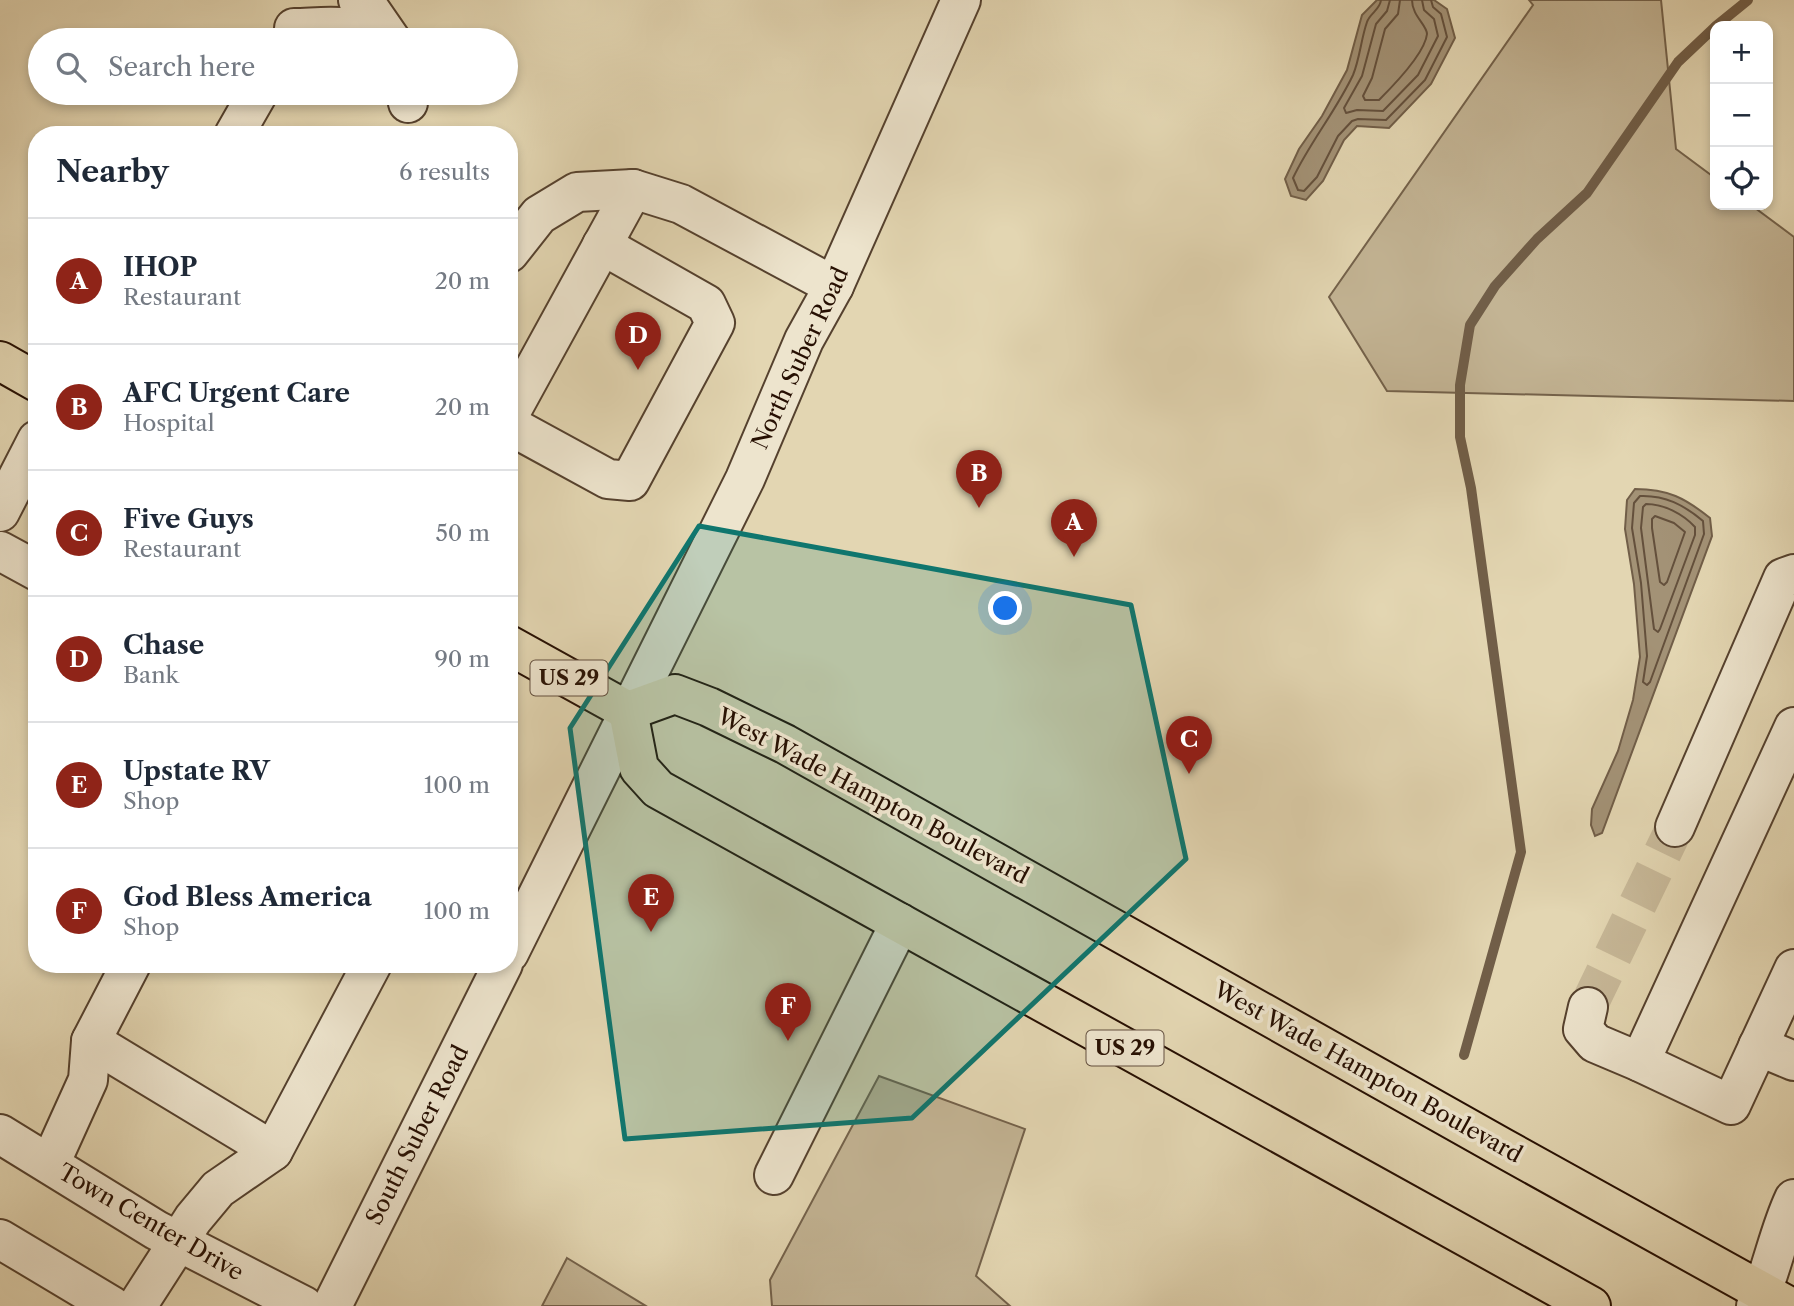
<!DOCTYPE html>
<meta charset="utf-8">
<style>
:root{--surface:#fff;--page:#f2f2f3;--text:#1f2937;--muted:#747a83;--line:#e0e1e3;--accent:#8f2418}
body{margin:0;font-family:"Libre Caslon Text",serif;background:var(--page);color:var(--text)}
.controls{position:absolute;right:21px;top:21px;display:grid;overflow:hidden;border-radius:14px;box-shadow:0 4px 10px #0003}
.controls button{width:63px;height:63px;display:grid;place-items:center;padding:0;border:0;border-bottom:2px solid var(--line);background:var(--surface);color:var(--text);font:35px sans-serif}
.you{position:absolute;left:1006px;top:609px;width:24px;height:24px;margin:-18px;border:5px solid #fff;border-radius:50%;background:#1a73e8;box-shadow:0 0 0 10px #1a73e833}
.badge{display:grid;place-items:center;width:46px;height:46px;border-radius:50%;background:var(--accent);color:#fff;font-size:23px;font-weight:700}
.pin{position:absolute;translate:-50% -58px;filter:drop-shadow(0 2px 4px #0008)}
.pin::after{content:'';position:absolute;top:37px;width:24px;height:21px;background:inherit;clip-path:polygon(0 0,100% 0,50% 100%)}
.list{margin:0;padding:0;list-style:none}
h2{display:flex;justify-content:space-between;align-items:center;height:91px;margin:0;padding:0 28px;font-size:30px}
h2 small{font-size:23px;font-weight:400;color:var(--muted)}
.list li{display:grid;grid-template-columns:46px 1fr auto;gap:21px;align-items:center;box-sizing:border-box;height:126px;padding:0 28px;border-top:2px solid var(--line)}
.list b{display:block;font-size:26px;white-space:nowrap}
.list p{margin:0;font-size:23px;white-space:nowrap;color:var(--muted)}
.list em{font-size:23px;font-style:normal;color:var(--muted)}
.icon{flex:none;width:38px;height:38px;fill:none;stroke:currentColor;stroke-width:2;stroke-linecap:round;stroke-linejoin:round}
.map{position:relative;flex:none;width:1794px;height:1306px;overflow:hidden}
.search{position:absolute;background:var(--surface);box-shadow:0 4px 10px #0003;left:28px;top:28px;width:490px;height:77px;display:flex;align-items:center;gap:18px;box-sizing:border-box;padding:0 24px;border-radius:38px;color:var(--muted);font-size:26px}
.panel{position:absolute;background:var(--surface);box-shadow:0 4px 10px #0003;left:28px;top:126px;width:490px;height:847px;border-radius:28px}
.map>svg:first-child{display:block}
.green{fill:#c3b494;stroke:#74624b;stroke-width:2}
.water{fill:#a39276;stroke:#715e48;stroke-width:2}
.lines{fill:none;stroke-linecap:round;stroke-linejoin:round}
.shore{stroke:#64503c;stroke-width:2}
.stream{stroke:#715e48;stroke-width:10}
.minor-tunnel{stroke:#c7b898;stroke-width:38;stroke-dasharray:38 19;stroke-linecap:butt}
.minor-casing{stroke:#55412e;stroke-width:42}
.major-casing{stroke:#260f02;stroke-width:42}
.minor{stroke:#ede4cd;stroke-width:38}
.major{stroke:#e3d6b2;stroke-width:38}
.marked{fill:#0f766e;fill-opacity:0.2;stroke:#0f766e;stroke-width:5;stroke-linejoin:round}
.labels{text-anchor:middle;stroke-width:7;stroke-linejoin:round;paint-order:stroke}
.shield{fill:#ede4cd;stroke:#624f3f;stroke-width:2}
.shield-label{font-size:21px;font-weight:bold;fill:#260f02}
.street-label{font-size:23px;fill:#260f02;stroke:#ede4cd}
</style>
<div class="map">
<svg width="1794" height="1306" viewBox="0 0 1794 1306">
<rect width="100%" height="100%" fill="#e3d6b2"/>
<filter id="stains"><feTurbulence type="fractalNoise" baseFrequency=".00286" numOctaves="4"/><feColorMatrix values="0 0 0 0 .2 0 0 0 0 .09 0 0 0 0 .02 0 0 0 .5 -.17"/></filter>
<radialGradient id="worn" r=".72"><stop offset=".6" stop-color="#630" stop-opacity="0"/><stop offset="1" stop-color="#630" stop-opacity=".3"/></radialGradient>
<g class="green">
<polygon points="1529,0 1661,0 1676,149 1715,178 1715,205 1751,205 1794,237 1794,401 1387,391 1329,297 1533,5"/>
<polygon points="879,1076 1025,1129 976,1276 1010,1306 772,1306 770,1280"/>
<polygon points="567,1258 646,1306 542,1306"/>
</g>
<g class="water">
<polygon points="1377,0 1434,0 1447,9 1455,38 1431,84 1389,128 1357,126 1344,140 1323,181 1306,200 1291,196 1285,179 1299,149 1322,116 1347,70 1362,15"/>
<path d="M1635,489C1668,489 1685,498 1710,518L1712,536L1602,833L1595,836L1591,825L1592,809L1618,751L1633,700L1640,657L1634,584L1625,529L1627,500Z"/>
</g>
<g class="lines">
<g class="shore">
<path d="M1381,0C1380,10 1370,13 1367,22C1361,39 1360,58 1353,75C1336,111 1310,142 1293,178L1298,190L1304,191L1317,177L1338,136L1352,121L1358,119L1386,120L1425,80L1447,37L1441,14L1433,7L1431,0"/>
<polyline points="1390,0 1387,11 1376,24 1362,76 1344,108 1346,113 1357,110 1383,111 1418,75 1438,36 1434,19 1424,10 1422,0"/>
<path d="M1400,0L1398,14L1385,29L1372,78L1363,96L1365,100H1379C1392,87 1425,54 1427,34C1427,25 1412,16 1412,0"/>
<path d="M1640,496C1665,495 1684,505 1703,521L1704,534L1650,682L1647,685L1643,682L1647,656L1641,583L1632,528L1634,503Z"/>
<path d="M1646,504C1664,504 1683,514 1695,527V535L1660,629L1658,632L1654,629L1641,528L1643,507Z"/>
<polygon points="1655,516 1674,523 1685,532 1667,582 1664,585 1660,582 1652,528 1652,519"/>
</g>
<g class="stream">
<polyline points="1716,26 1748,0"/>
<polyline points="1464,1055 1521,852 1471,488 1460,437 1460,385 1470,325 1495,286 1537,239 1587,193 1678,62 1715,27"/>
</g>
<polyline class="minor-tunnel" points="1588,1007 1675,827"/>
<g class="minor-casing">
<g id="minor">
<polyline points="358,0 369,8 391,40"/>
<path d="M294,28C319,28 358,21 378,40"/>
<polyline points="406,93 408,103"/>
<polyline points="234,135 258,93"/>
<polyline points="509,253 539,215 577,192 633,189 681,204 834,286"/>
<polyline points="509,415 633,189"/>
<polyline points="509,425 608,479 630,481 715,323 706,304 602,245"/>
<polyline points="0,512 37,440"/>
<polyline points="0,551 37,571"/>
<polyline points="1794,727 1640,1062 1731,1105 1794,969"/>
<polyline points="1675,827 1783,578 1794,574"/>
<polyline points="509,953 745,479 804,340 834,286 961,0"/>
<polyline points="1588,1007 1583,1029 1595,1043 1640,1062"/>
<polyline points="91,1041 273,1151"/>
<polyline points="1758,1046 1794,1061"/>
<polyline points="0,1134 156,1230 304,1306"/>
<polyline points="50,1164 88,1080 91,1041 131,964"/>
<polyline points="774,1175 900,923"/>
<polyline points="0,1239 112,1306"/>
<polyline points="137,1306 193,1219 218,1189 273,1151 372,964"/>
<polyline points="332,1306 503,964"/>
<path d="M1756,1306C1772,1271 1778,1233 1794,1199"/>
</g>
</g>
<g class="major-casing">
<g id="major">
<polyline points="0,361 37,382"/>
<polyline points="509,645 628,711"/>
<polyline points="628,711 675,694 709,707 785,744 1503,1148 1788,1306"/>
<polyline points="628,711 639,768 658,789 1591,1306"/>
</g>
</g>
<use href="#minor" class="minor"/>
<use href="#major" class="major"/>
</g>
<path class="marked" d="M699,526L1131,605L1186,859L912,1118L625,1139L570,728Z"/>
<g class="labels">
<g class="shield">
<rect x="530.5" y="660.5" width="77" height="35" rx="5"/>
<rect x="1086.5" y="1030.5" width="77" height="35" rx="5"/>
</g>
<g class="shield-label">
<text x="569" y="685">US 29</text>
<text x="1125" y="1055">US 29</text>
</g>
<g class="street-label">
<text transform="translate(800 358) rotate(-65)" y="8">North Suber Road</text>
<text transform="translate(873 796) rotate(28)" y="8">West Wade Hampton Boulevard</text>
<text transform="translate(1368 1072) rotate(29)" y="8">West Wade Hampton Boulevard</text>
<text transform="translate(417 1135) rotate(-63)" y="8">South Suber Road</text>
<text transform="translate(151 1222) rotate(30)" y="8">Town Center Drive</text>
</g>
</g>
<rect width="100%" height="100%" filter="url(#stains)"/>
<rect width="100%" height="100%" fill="url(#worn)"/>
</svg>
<div class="controls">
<button>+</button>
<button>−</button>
<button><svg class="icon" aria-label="locate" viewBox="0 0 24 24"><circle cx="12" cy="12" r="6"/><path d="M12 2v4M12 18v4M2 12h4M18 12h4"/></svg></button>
</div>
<div class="you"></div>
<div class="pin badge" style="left:1074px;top:557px">A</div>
<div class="pin badge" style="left:979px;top:508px">B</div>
<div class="pin badge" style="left:1189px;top:774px">C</div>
<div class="pin badge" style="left:638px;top:370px">D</div>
<div class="pin badge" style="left:651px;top:932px">E</div>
<div class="pin badge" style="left:788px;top:1041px">F</div>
<div class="search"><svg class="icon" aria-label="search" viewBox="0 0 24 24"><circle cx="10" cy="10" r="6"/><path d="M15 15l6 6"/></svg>Search here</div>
<section class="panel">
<h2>Nearby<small>6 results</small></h2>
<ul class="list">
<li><span class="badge">A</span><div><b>IHOP</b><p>Restaurant</p></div><em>20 m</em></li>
<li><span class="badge">B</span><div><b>AFC Urgent Care</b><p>Hospital</p></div><em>20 m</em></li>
<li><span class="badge">C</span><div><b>Five Guys</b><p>Restaurant</p></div><em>50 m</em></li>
<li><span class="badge">D</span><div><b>Chase</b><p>Bank</p></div><em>90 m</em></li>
<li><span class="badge">E</span><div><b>Upstate RV</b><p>Shop</p></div><em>100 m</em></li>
<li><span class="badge">F</span><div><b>God Bless America</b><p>Shop</p></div><em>100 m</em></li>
</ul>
</section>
</div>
